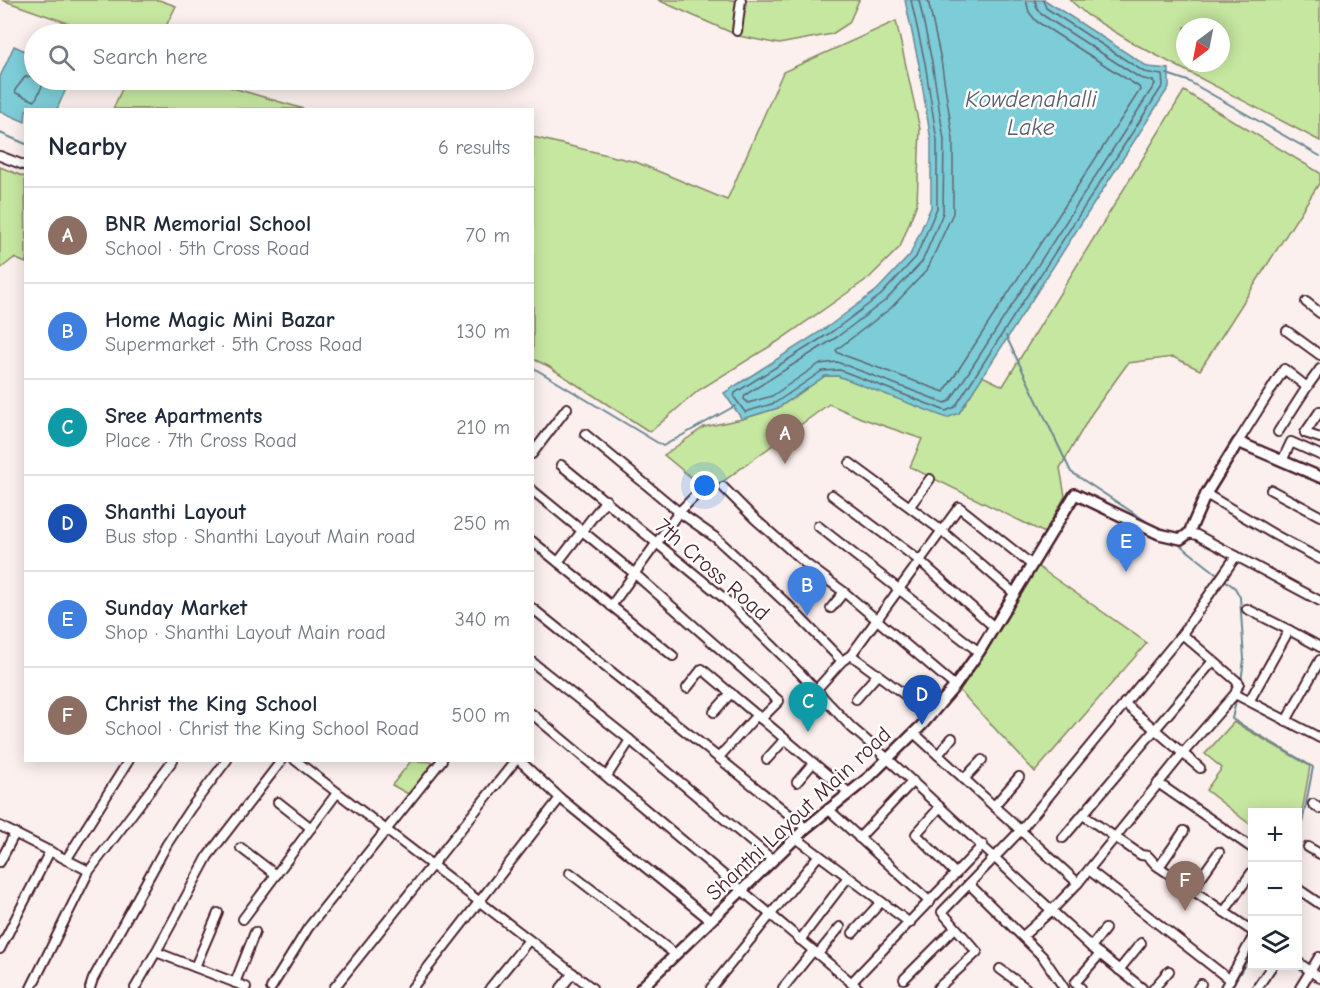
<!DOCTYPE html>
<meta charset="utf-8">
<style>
:root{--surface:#fff;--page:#f6f6f7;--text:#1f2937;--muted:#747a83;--line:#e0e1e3;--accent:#1f6fb2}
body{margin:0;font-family:"Comic Neue",sans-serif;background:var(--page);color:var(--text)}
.controls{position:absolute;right:18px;bottom:18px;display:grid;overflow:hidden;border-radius:0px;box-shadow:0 3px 15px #0003}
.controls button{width:54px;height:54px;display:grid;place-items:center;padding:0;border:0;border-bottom:2px solid var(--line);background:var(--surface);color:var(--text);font:30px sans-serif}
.compass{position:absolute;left:1176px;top:18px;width:54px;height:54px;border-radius:50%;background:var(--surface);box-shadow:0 3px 15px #0003;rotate:212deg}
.you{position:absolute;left:705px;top:486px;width:21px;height:21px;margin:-15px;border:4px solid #fff;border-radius:50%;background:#1a73e8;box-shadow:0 0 0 9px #1a73e833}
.badge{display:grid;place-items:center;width:39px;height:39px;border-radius:50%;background:var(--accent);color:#fff;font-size:20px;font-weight:700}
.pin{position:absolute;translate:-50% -50px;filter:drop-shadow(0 2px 3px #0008)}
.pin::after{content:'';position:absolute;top:32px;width:21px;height:18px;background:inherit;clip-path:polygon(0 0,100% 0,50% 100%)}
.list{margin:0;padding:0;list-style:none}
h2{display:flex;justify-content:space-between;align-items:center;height:78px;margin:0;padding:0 24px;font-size:26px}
h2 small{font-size:20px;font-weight:400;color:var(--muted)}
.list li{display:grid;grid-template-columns:39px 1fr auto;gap:18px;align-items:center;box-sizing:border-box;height:96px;padding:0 24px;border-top:2px solid var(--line)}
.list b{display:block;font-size:22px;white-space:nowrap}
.list p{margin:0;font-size:20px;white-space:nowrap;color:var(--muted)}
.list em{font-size:20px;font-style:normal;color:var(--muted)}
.icon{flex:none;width:33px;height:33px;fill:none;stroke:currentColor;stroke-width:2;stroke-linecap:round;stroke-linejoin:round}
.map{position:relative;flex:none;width:1320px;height:988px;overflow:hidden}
.search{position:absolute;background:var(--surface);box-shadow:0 3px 15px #0003;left:24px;top:24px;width:510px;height:66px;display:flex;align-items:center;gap:15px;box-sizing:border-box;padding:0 21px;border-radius:33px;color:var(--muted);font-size:22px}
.panel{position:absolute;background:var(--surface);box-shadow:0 3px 15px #0003;left:24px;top:108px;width:510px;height:654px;border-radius:0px}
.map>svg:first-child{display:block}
.green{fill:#c6e7a0;stroke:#888366;stroke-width:1.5;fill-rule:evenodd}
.water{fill:#7dcdd8;stroke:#698793;stroke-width:1.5}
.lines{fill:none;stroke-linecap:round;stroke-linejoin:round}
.shore{stroke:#5e6570;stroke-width:1.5}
.stream{stroke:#698793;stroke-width:2}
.minor-casing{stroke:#4a1f2b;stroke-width:12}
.tertiary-casing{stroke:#4a1f2b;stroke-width:14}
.minor{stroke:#fff;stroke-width:8}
.tertiary{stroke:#fff;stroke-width:9}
.labels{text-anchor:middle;stroke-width:5;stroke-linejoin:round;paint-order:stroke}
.street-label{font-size:22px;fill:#4a1f2b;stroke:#fff}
.water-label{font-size:24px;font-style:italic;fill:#5c5c68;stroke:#fff}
</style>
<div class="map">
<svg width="1320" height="988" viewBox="0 0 1320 988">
<rect width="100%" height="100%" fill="#fbf0ed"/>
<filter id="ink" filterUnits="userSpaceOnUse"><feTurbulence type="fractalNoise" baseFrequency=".0167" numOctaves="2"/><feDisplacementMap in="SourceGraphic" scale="12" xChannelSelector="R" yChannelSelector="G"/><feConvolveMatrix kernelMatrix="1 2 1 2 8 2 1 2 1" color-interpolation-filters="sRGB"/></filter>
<g filter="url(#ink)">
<g class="green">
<polygon points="2,0 159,0 176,6 162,34 99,34"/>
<polygon points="658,0 859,0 849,23 832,34 779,44 739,36"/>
<path d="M1070,0H1320V141L1133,43L1087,15ZM1185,27H1221V63H1185Z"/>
<polygon points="896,21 920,129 917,203 900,247 870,277 777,342 699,390 650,432 548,366 533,359 533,137 636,162 727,200 783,72"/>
<polygon points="126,80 206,80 304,109 113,109"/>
<polygon points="1184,91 1320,173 1320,182 1200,370 1173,357 1128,363 1092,413 1060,468 1065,496 1045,533 910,467 922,439 861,418 829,404 710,491 699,484 664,455 704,427 742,419 778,408 825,376 837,376 959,413 982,376 1003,386"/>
<polygon points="0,167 25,177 26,263 14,258 0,269"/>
<polygon points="1037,566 1147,643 1035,772 959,690"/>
<polygon points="1234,722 1310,766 1298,835 1298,812 1252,812 1252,826 1206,790 1222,768 1205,754"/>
<polygon points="411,761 437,762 410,795 392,785"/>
</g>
<g class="water">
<polygon points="905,0 1045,0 1148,67 1169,69 1169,87 959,413 947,418 838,376 825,376 778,408 742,419 724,393 829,326 877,290 910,255 931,207 931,141 919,65"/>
<polygon points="14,46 34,55 34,80 70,80 57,109 26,110 25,122 0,111 0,77"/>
</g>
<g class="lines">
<g class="shore">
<polyline points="911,0 925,63 937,141 937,208 916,257 881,295 833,331 735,393 734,397 745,412 775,403 822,371 840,370 946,411 955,407 1163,85 1162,75 1144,72 1046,8 1043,0"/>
<polyline points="919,0 932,62 944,140 943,213 922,262 886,300 837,337 745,395 744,399 748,403 772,396 819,364 837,362 945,403 950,401 1155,84 1153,81 1140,78 1041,14 1037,8 1035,0"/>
<polyline points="928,0 941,60 953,139 953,213 927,270 891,308 836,350 838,353 944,392 1140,90 1139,87 1036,21 1029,12 1026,0"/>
<polyline points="34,76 25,77 15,90 16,93 35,101 45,80"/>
</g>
<g class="stream">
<polyline points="1167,74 1188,81 1320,156"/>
<polyline points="0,133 26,144"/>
<polyline points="1006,336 1071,472 1161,531"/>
<polyline points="532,367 663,446 735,406"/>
<polyline points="1175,541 1235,588 1240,597 1244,659 1241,682"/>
<polyline points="1237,696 1232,719 1313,767 1298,845"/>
<polyline points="1231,988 1252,953"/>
</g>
<g class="minor-casing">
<g id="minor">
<polyline points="737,31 741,0"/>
<polyline points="0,156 26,166"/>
<polyline points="1306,302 1320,313"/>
<polyline points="1287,331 1320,355"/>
<polyline points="1320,411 1305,433 1320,438"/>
<polyline points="1278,432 1307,387"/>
<polyline points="585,434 679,512 716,538 787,604 842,661"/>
<polyline points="1238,442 1284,369 1307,387 1320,369"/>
<polyline points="532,454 567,408"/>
<polyline points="1282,461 1291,442 1320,455"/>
<polyline points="850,463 942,531 1014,593"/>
<polyline points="561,465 725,599 798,671 851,727 887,758 1091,947 1142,988"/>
<polyline points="723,487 755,519 805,563 844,592 955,686"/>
<polyline points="532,490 635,574 779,701 761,719"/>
<polyline points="1271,490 1320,516"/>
<polyline points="1206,494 1275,535 1320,559"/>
<polyline points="832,495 920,561 994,627"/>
<polyline points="910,506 930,479"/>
<polyline points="818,526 979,652"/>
<polyline points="1189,533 1197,535 1320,601"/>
<polyline points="532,541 673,656"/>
<polyline points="558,562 606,500"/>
<polyline points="611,606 679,512 697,494 702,486"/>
<polyline points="532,608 806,828"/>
<polyline points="831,608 844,592"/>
<polyline points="1247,609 1289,630"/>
<polyline points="851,655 931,714"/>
<polyline points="532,662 630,740 773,860"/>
<polyline points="687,688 702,669 848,792"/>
<polyline points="815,691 842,661 851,655 959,507 1032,565"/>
<polyline points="1235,694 1320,738"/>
<polyline points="856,699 878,674"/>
<polyline points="1250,700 1289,630 1320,647"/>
<polyline points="1124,703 1200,768"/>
<polyline points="714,712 731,693"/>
<polyline points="532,714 858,988"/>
<polyline points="1286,721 1320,660"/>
<polyline points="914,733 1078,883"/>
<polyline points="938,755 952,738"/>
<polyline points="719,757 757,715"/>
<polyline points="767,759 785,739"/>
<polyline points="295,760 592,988"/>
<polyline points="519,760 560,798 710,920"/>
<polyline points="607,776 630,740"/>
<polyline points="964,779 982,760"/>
<polyline points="797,782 813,763"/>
<polyline points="1158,783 1252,848"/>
<polyline points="278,802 311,828"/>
<polyline points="1313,804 1320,809"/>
<polyline points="994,806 1019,777"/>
<polyline points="940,807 916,834 956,874"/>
<polyline points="828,809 930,902"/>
<polyline points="1083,815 1141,855 1148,856 1156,865 1252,931"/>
<polyline points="0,826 89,871"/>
<polyline points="796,838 910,923"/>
<polyline points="859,838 913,781"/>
<polyline points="1063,838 1213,661"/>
<polyline points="1308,847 1320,854"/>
<polyline points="241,848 276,875"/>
<polyline points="66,860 129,760"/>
<polyline points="0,862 15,833"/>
<polyline points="1159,867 1184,831"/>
<polyline points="1089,870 1230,980"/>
<polyline points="570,873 675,954"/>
<polyline points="969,884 1043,957 1064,988"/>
<polyline points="1298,889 1320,904"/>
<polyline points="1192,890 1219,852"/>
<polyline points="1224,912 1252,872"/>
<polyline points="243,919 337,793"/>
<polyline points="853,933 881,902"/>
<polyline points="1023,936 1052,910 1078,883 1183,753 1235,694 1239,683 1182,634"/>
<polyline points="800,940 848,877"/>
<polyline points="1091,947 1105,929"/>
<polyline points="0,949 50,851"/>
<polyline points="156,952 246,987"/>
<polyline points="818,954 840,927"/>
<polyline points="1298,962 1320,978"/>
<polyline points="195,967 218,913"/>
<polyline points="1000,969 1026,988"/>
<polyline points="1119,970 1141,943"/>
<polyline points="904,979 955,928"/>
<polyline points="235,983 255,932"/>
<polyline points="851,983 983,845"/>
<polyline points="31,988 89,871 173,760"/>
<polyline points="90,988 93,979 167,844 190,809 227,760"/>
<polyline points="135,988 156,952 208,856 282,760"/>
<polyline points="271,988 308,928 442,760"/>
<polyline points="334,988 516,760"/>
<polyline points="412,988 560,798"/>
<polyline points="490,988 529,940"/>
<polyline points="561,988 573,973"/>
<polyline points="711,988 819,855"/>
<polyline points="783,988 813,951"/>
<polyline points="938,988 977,952 942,912 1020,831 1182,634 1236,556"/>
<polyline points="1081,988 1075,983 1100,954"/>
<polyline points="1154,988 1169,971"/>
<polyline points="1198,988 1201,984"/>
<polyline points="1225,988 1252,939"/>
<polyline points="1257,988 1272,966"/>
<polyline points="1300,988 1319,957"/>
</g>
</g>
<g class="tertiary-casing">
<polyline id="tertiary" points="641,988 806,828 868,778 922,725 955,686 979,652 1075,494 1159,534 1181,539 1189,533 1206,494 1238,442 1320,477"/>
</g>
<use href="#minor" class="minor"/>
<use href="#tertiary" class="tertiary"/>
</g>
</g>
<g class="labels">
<g class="street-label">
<text transform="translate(713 569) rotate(41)" y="8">7th Cross Road</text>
<text transform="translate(798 813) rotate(-43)" y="8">Shanthi Layout Main road</text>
</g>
<g class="water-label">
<text x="1031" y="107">Kowdenahalli<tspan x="1031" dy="28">Lake</tspan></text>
</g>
</g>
</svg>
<div class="controls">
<button>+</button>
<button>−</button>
<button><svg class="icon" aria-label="layers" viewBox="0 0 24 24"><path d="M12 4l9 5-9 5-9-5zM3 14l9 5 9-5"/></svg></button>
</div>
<svg class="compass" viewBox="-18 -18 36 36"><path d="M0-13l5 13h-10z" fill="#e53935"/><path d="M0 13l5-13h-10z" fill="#747a83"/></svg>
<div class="you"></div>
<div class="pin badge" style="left:785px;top:464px;background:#8d6e63">A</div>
<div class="pin badge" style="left:807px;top:616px;background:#3f7fe0">B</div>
<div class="pin badge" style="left:808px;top:732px;background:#0f9aa8">C</div>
<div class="pin badge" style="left:922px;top:725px;background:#1a4fb4">D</div>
<div class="pin badge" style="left:1126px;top:572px;background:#3f7fe0">E</div>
<div class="pin badge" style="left:1185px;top:911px;background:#8d6e63">F</div>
<div class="search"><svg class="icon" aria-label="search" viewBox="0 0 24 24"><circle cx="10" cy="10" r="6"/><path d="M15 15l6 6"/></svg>Search here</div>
<section class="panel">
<h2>Nearby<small>6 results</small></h2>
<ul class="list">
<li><span class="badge" style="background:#8d6e63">A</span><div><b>BNR Memorial School</b><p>School · 5th Cross Road</p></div><em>70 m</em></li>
<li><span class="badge" style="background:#3f7fe0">B</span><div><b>Home Magic Mini Bazar</b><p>Supermarket · 5th Cross Road</p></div><em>130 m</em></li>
<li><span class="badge" style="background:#0f9aa8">C</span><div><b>Sree Apartments</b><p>Place · 7th Cross Road</p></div><em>210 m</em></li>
<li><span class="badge" style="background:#1a4fb4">D</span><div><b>Shanthi Layout</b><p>Bus stop · Shanthi Layout Main road</p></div><em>250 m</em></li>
<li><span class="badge" style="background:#3f7fe0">E</span><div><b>Sunday Market</b><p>Shop · Shanthi Layout Main road</p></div><em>340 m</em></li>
<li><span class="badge" style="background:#8d6e63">F</span><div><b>Christ the King School</b><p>School · Christ the King School Road</p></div><em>500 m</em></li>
</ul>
</section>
</div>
